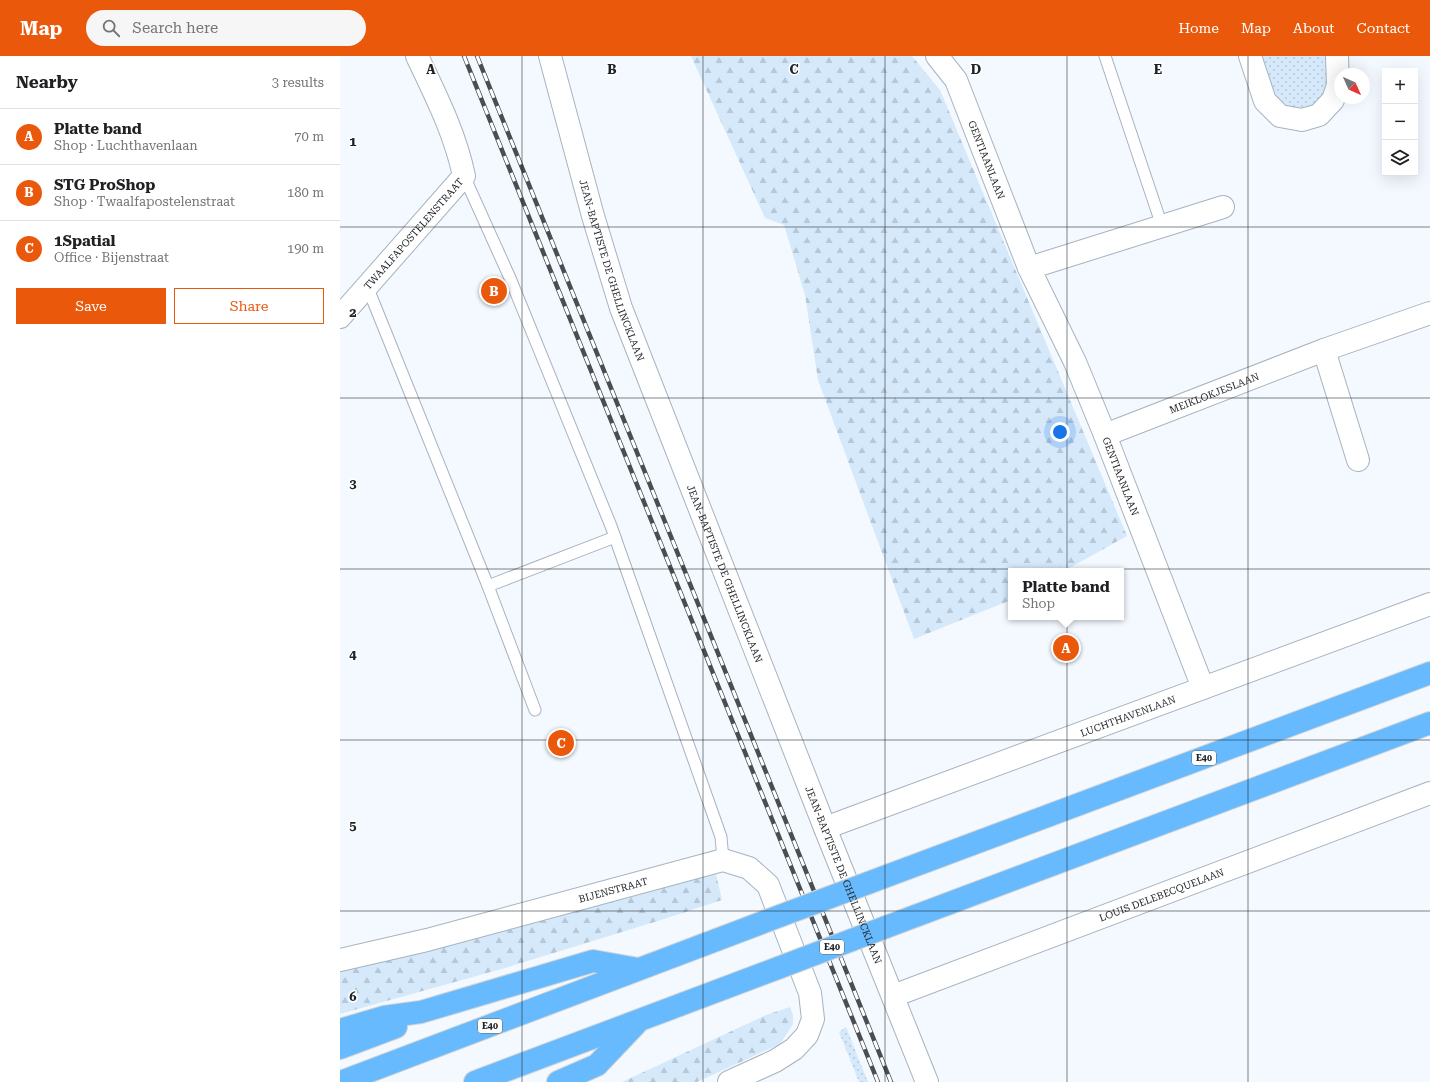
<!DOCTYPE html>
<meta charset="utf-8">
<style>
:root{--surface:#fff;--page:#f6f6f6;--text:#202124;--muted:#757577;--line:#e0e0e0;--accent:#ea580c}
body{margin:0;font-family:"Roboto Serif",serif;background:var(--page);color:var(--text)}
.controls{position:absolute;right:12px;top:12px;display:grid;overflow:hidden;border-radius:0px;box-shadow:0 4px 16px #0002}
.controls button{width:36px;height:36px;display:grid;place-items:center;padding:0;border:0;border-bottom:1px solid var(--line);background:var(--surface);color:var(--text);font:20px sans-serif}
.compass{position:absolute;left:994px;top:12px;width:36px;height:36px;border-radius:50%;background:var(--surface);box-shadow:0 4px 16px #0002;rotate:135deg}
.you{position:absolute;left:720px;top:376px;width:14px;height:14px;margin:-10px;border:3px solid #fff;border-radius:50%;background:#1a73e8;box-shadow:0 0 0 6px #1a73e833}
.badge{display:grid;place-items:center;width:26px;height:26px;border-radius:50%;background:var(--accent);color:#fff;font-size:13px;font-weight:700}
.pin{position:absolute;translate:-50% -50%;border:2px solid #fff;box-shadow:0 1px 4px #0006}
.popup{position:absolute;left:668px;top:512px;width:116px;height:52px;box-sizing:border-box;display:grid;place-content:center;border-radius:0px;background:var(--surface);filter:drop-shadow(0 1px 3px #0005);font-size:13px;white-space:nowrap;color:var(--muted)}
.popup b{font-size:15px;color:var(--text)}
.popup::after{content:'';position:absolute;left:50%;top:100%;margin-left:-8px;border:8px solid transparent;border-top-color:var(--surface)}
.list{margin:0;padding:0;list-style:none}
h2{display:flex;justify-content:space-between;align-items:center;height:52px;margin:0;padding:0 16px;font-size:17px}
h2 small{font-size:13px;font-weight:400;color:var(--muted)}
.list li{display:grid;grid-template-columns:26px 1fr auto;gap:12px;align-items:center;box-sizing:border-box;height:56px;padding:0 16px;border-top:1px solid var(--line)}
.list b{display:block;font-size:15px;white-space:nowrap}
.list p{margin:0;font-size:13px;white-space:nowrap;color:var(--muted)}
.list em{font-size:13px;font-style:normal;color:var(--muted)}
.actions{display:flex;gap:8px;padding:12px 16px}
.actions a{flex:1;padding:9px 0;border:1px solid var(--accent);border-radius:0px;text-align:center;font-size:14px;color:var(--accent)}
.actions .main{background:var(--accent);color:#fff}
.icon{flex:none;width:22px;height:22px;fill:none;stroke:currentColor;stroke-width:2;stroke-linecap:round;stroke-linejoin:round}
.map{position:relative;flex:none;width:1090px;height:1026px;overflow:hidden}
header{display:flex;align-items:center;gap:24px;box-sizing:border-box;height:56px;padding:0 20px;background:var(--accent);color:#fff}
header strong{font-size:19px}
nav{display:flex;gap:22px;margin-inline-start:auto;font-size:14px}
.search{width:280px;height:36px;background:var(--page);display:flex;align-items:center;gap:10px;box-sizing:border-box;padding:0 14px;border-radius:22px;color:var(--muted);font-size:15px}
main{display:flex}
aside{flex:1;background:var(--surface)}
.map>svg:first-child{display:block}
.grass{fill:url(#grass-dots)}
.forest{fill:url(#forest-firs)}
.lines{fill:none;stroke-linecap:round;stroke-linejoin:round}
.service-casing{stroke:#a6b3bf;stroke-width:13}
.minor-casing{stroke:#a6b3bf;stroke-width:24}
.motorway-casing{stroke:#d2d3d4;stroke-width:24}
.service{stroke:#fff;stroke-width:11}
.minor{stroke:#fff;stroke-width:22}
.motorway{stroke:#66bafd;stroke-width:22}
.rail-casing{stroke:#494e52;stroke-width:4.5}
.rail{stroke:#fff;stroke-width:3;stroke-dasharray:9;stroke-linecap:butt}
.motorway-bridge-casing{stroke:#d2d3d4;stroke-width:24;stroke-linecap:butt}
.motorway-bridge{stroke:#66bafd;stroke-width:22}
.grid{fill:none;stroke:#1e2327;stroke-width:1;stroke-opacity:0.55}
.labels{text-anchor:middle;stroke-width:3;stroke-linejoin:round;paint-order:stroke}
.shield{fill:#fff;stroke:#626568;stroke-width:1}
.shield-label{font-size:9px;font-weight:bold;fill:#1e2327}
.street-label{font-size:10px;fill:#1e2327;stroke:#fff}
.grid-label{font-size:13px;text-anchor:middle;font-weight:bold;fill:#1e2327;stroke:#fff;stroke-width:3;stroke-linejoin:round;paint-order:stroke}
</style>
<header>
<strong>Map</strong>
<div class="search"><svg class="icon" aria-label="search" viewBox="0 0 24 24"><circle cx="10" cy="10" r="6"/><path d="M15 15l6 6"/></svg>Search here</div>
<nav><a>Home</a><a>Map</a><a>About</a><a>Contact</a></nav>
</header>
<main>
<aside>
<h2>Nearby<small>3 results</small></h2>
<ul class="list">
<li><span class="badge">A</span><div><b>Platte band</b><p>Shop · Luchthavenlaan</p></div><em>70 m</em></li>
<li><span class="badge">B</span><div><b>STG ProShop</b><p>Shop · Twaalfapostelenstraat</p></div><em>180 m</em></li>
<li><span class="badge">C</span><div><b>1Spatial</b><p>Office · Bijenstraat</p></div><em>190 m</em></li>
</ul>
<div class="actions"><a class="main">Save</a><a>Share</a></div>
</aside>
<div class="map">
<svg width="1090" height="1026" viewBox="0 0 1090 1026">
<defs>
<pattern id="grass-dots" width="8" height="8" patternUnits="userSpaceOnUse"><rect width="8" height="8" fill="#d5e9fb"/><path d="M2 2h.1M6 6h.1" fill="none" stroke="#b6c8d7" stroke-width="1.8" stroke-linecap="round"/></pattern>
<pattern id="forest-firs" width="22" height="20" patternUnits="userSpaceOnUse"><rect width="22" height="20" fill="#d5e9fb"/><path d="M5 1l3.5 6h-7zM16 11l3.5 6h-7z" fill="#b6c8d7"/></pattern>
</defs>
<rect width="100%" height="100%" fill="#f3f9fe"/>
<g class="grass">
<polygon points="919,0 990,0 990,27 985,39 975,51 959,54 946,50 932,39"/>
<polygon points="506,971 528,1026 519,1026 499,976"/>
</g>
<g class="forest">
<polygon points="351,0 572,0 600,34 787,480 724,515 671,515 671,544 574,583 478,324 465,239 444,169 425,162"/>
<polygon points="376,818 382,844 321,864 165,912 0,958 0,913 351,820"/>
<polygon points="450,951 453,959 453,968 440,988 357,1026 282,1026 426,959"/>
</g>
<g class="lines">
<g class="service-casing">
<g id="service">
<polyline points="765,0 822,170"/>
<polyline points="124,120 170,222 271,470 381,781 383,804"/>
<polyline points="27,230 148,530 275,481"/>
<polyline points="148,530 195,654"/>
</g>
</g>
<g class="minor-casing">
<g id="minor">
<path id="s1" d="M210,0L253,160L281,252L485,772L587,1026"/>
<path id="s2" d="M597,0L616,24L689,212L735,306L765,379L863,632"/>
<polyline points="910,0 925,45 940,60 962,64 979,59 993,44 998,29 997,0"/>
<polyline points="689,212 883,151"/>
<path id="s3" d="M0,261L124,120C115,77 96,40 77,0"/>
<polyline points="984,294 1018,404"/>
<path id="s4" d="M765,379L984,294L1090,257"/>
<path id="s5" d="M485,772L1090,548"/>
<path id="s6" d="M0,904L87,884L383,804L409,812L428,829L470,937L473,963L467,979L454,993L435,1005L389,1026"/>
<path id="s7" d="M553,940L1090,737"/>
</g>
</g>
<g class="motorway-casing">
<g id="motorway">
<polyline points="528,827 1090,617"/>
<polyline points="546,871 1090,667"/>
<polyline points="0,974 44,961 81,956 253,905 298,913"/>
<polyline points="0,992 56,971"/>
<polyline points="1,1026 421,867"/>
<polyline points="135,1026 438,912"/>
<polyline points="218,1026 257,1009 296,968"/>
</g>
</g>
<use href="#service" class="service"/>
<use href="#minor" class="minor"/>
<use href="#motorway" class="motorway"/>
<g class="rail-casing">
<g id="rail">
<polyline points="124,0 538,1026"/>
<polyline points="137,0 551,1026"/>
</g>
</g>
<use href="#rail" class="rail"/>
<g class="motorway-bridge-casing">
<g id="motorway-bridge">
<polyline points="421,867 528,827"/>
<polyline points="438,912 546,871"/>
</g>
</g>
<use href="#motorway-bridge" class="motorway-bridge"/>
</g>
<path class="grid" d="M182,0V1026M363,0V1026M545,0V1026M727,0V1026M908,0V1026M0,171H1090M0,342H1090M0,513H1090M0,684H1090M0,855H1090"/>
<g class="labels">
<g class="shield">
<rect x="852" y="695" width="24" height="14" rx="3"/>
<rect x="480" y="884" width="24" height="14" rx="3"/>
<rect x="138" y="963" width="24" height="14" rx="3"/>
</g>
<g class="shield-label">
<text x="864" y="705">E40</text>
<text x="492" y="894">E40</text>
<text x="150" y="973">E40</text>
</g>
<g class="street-label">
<text dy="4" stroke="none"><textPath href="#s2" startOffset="116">GENTIAANLAAN</textPath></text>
<text dy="4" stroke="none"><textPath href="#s3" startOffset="111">TWAALFAPOSTELENSTRAAT</textPath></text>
<text dy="4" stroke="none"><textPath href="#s1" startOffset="223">JEAN-BAPTISTE DE GHELLINCKLAAN</textPath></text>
<text dy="4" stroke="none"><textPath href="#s4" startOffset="117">MEIKLOKJESLAAN</textPath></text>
<text dy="4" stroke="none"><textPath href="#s2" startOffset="460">GENTIAANLAAN</textPath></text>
<text dy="4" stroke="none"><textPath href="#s1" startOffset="547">JEAN-BAPTISTE DE GHELLINCKLAAN</textPath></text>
<text dy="4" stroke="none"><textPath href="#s5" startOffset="323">LUCHTHAVENLAAN</textPath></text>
<text dy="4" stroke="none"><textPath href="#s1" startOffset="871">JEAN-BAPTISTE DE GHELLINCKLAAN</textPath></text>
<text dy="4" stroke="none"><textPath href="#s6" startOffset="282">BIJENSTRAAT</textPath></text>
<text dy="4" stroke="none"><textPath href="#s7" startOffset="287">LOUIS DELEBECQUELAAN</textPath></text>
</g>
</g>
<g class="grid-label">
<text x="91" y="18">A</text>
<text x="272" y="18">B</text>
<text x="454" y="18">C</text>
<text x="636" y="18">D</text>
<text x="818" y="18">E</text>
<text x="13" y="90">1</text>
<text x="13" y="261">2</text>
<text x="13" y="432">3</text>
<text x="13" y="603">4</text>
<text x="13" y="774">5</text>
<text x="13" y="945">6</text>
</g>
</svg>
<div class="controls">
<button>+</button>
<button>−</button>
<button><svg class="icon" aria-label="layers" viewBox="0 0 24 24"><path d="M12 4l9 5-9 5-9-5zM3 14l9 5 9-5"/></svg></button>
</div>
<svg class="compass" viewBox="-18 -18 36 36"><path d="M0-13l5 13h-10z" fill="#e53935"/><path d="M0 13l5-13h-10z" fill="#757577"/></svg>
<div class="you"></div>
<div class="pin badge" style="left:726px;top:592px">A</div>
<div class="popup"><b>Platte band</b>Shop</div>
<div class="pin badge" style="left:154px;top:235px">B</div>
<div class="pin badge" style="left:221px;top:687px">C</div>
</div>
</main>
